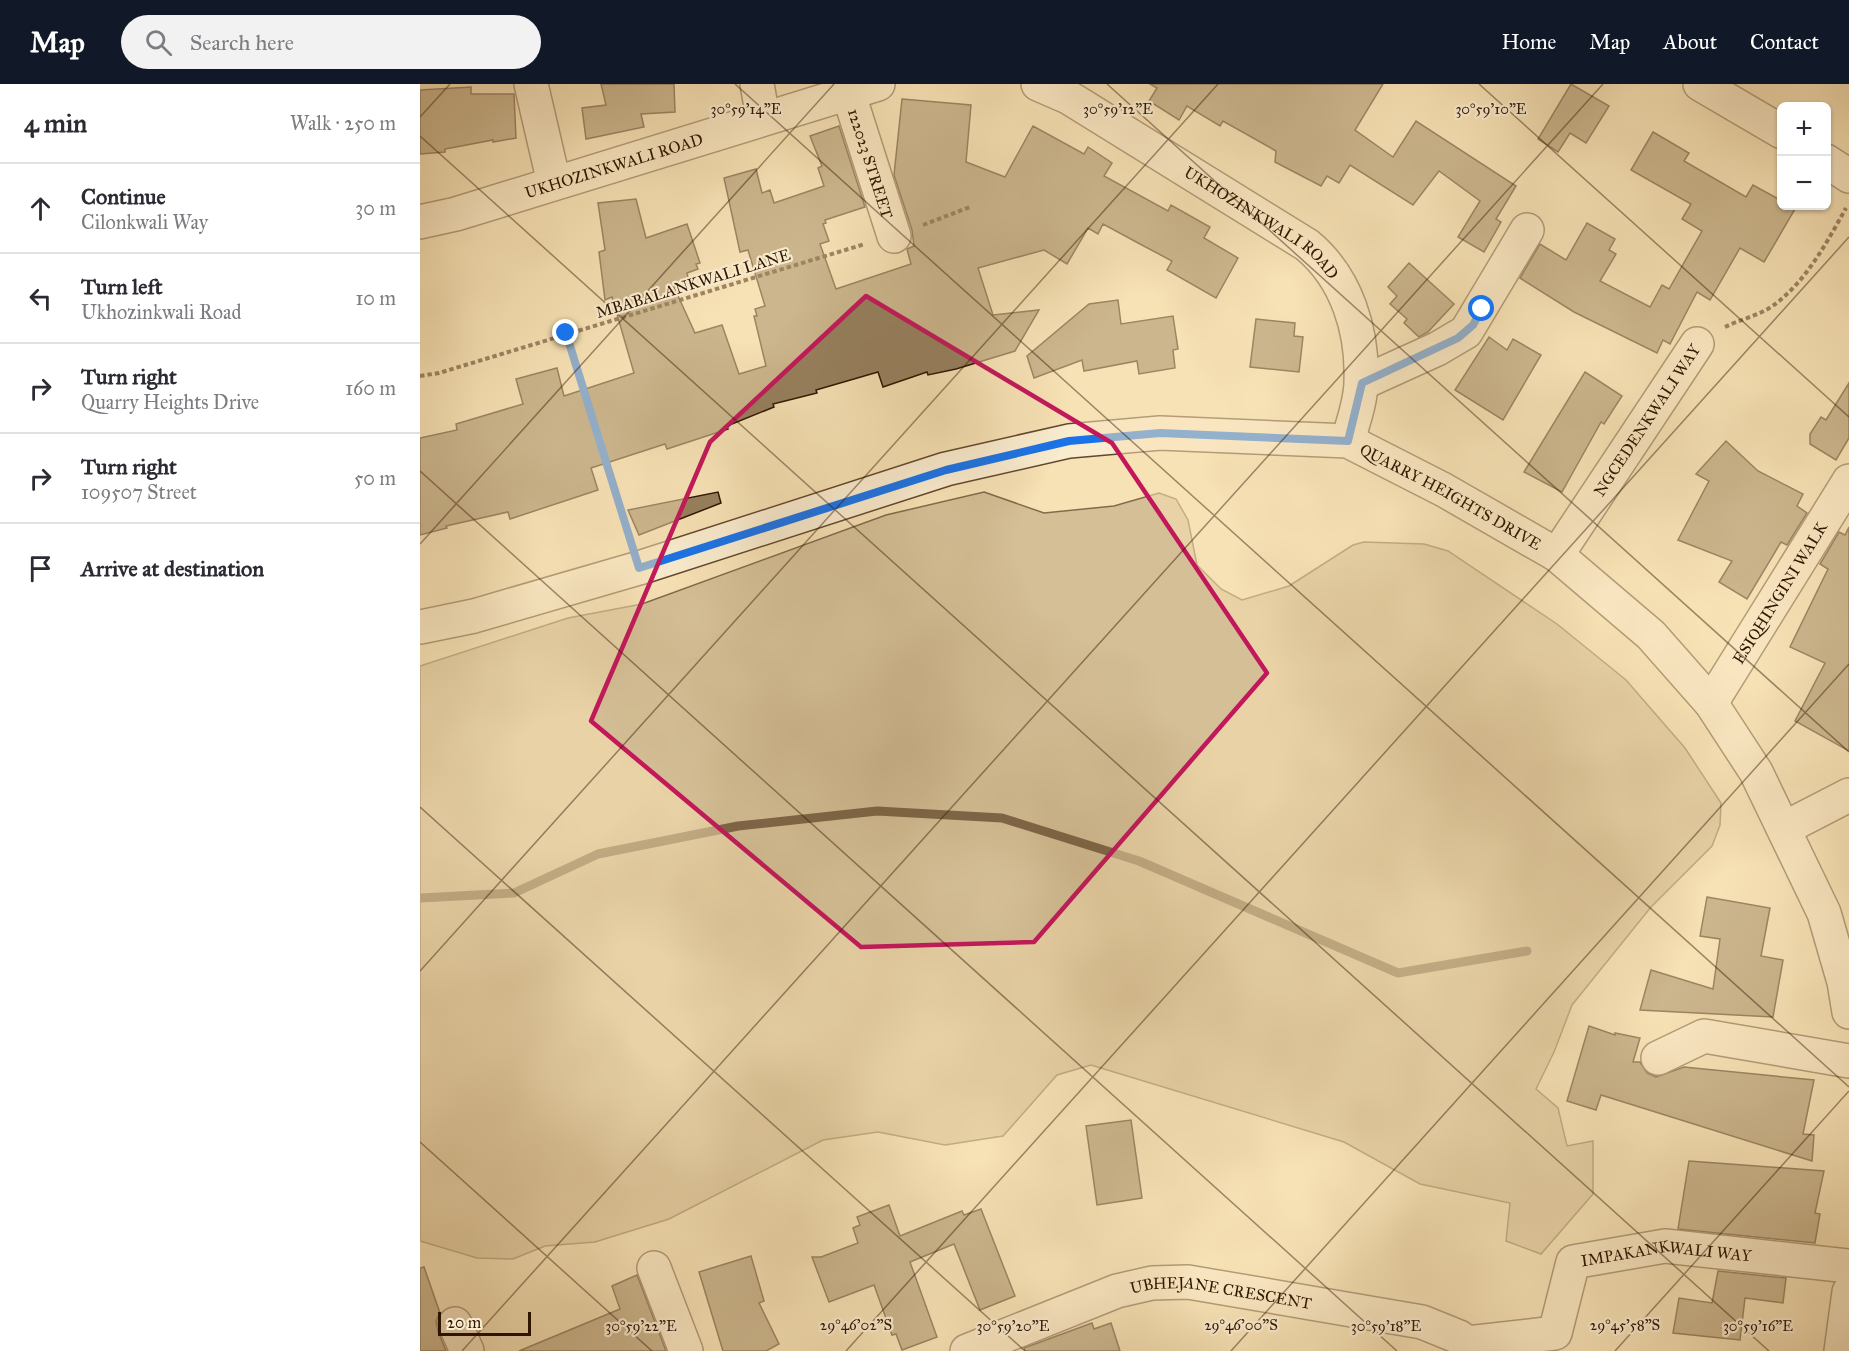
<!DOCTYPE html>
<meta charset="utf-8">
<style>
:root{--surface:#fff;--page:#f2f2f3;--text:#2b2b33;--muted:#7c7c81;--line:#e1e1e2;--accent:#111827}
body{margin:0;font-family:"IM FELL Great Primer",serif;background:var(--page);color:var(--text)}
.controls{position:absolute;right:18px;top:18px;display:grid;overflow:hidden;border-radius:9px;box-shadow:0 2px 4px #0004}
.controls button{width:54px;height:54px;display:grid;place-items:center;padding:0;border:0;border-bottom:2px solid var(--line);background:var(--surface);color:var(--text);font:30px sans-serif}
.scale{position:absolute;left:18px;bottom:15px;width:93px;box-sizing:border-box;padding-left:6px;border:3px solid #2f1500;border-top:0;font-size:16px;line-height:21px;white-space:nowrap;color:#2f1500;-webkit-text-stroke:4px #faeccf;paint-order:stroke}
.stop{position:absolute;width:18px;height:18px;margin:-14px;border:4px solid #1a73e8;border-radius:50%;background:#fff}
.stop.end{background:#1a73e8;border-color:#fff;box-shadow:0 2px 6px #0008}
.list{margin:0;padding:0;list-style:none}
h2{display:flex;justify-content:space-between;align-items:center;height:78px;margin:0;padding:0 24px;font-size:26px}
h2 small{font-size:20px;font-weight:400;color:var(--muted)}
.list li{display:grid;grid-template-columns:39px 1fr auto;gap:18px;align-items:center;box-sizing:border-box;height:90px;padding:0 24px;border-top:2px solid var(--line)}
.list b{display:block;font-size:22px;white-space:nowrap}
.list p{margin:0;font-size:20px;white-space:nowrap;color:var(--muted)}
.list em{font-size:20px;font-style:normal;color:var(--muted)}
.icon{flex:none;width:33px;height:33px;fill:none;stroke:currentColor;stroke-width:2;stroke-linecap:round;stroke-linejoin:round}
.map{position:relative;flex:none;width:1429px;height:1267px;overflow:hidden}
header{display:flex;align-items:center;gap:36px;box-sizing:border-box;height:84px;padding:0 30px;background:var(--accent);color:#fff}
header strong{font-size:28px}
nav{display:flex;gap:33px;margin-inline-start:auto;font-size:21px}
.search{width:420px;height:54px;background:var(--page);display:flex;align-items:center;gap:15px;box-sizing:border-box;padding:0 21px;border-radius:33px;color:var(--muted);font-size:22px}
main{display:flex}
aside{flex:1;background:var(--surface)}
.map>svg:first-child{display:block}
.green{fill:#d5bf96;stroke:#826a4b;stroke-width:1.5}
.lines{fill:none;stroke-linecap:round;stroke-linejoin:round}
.stream{stroke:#7e6647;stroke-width:9}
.building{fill:#97805e;stroke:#2f1500;stroke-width:1.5}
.minor-casing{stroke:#61482d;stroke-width:36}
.path{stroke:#2f1500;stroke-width:4;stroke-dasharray:4.5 3;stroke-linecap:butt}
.minor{stroke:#faeccf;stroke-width:33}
.route{stroke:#1a73e8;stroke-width:8}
.marked{fill:none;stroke:#c2185b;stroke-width:4.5;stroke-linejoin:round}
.ticks{fill:none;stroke:#2f1500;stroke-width:1.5;stroke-opacity:0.45}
.labels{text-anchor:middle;stroke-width:4.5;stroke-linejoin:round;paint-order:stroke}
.street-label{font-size:16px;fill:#2f1500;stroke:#faeccf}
.ticks-label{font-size:15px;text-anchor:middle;fill:#2f1500;stroke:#faeccf;stroke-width:4.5;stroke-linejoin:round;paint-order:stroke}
</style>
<header>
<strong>Map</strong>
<div class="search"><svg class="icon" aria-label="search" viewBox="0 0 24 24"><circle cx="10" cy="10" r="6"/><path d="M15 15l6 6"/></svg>Search here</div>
<nav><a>Home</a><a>Map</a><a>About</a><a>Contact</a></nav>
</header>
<main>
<aside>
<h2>4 min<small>Walk · 250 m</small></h2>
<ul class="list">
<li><svg class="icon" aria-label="ahead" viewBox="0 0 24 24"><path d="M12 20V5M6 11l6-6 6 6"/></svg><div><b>Continue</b><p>Cilonkwali Way</p></div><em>30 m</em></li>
<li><svg class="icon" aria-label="left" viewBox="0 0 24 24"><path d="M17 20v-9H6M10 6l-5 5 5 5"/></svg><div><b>Turn left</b><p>Ukhozinkwali Road</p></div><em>10 m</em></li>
<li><svg class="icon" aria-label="right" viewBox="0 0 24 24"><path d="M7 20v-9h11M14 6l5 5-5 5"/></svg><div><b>Turn right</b><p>Quarry Heights Drive</p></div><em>160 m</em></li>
<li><svg class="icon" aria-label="right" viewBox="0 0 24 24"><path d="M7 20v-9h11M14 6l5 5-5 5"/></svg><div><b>Turn right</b><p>109507 Street</p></div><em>50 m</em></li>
<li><svg class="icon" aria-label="arrive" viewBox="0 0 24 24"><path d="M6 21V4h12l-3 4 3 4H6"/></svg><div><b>Arrive at destination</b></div></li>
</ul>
</aside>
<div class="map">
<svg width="1429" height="1267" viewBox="0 0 1429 1267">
<rect width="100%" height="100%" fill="#f7e2b5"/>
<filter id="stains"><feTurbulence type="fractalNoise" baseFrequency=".00333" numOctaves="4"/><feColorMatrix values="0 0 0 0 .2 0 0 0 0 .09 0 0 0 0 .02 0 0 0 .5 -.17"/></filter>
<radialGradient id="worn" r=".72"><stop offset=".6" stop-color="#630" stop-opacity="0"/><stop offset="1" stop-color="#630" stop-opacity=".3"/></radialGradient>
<polygon class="green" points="564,408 624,429 694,422 739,409 756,415 768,436 777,481 801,505 822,516 869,502 933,461 944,458 1004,460 1028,467 1137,540 1206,596 1265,664 1301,719 1300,741 1292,762 1231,823 1152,921 1134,968 1116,1005 1138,1024 1147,1062 1173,1057 1173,1110 1121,1170 1086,1157 1090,1119 1000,1100 924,1058 671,981 637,991 583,1052 525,1061 458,1048 403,1056 249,1135 175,1158 125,1162 93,1175 57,1174 0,1157 0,582 148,534 222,520 466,431"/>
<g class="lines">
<polyline class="stream" points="0,814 94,809 178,770 318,742 457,727 582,734 719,777 978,889 1107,867"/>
</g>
<g class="building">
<polygon points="181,0 254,0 255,28 221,30 224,43 166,55 162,24 186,21"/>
<polygon points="730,0 963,0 935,46 973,73 996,37 1096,102 1076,135 1081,138 1064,168 1038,153 1060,117 1019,87 993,121 930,81 919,99 907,92 901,102 855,78 856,67 803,37 800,42 767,22 759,36 729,17 737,4"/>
<polygon points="1151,0 1189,22 1166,59 1150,49 1138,68 1118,55"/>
<polygon points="51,3 51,10 94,10 96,54 73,58 73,56 25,65 25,68 0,70 0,6"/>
<polygon points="482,15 551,21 546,78 585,93 613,42 664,70 668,63 692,79 684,92 748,127 751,121 790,143 784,154 818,174 796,214 747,186 752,177 720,160 683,140 678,150 668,144 647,180 624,166 558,184 573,231 619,226 595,267 536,285 508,291 507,288 463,303 458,288 396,306 397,309 353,320 354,323 307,342 308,345 247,365 245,360 171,384 178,406 90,435 88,428 26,442 27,444 0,451 0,354 37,346 36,340 103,320 96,295 137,284 144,312 214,289 192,213 185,216 179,168 185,166 178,119 216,115 226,154 267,140 280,179 276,180 278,185 267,189 269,198 254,203 275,249 302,241 319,290 346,282 334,232 337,232 335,225 345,222 328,166 320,168 304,94 336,85 342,109 350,106 354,119 404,102 398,84 402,82 390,52 419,42 445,123 405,136 406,139 403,140 409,157 400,160 416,205 491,180 487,165 494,162 492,146 474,91"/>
<polygon points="1233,48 1269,69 1264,77 1326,113 1333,101 1362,117 1362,122 1375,125 1344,178 1320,164 1290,216 1277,208 1250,260 1243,256 1237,269 1154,228 1100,194 1120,160 1146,176 1167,139 1195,155 1189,166 1196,170 1180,197 1230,223 1242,201 1249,205 1282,147 1262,135 1271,120 1211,86"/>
<polygon points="989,179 1034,220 1008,248 999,253 984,239 987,235 970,220 977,212 968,203"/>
<polygon points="698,216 701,240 753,232 758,265 753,266 755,284 719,290 717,277 664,287 662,276 614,294 607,272 669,220"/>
<polygon points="836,235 875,239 874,252 883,253 879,288 830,283"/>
<polygon points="1069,253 1087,266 1093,255 1121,271 1083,336 1035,306"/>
<polygon points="1165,288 1202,312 1184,340 1181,338 1142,408 1104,388"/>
<polygon points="1429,299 1429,354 1416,376 1390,360 1390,350 1401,333 1406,336"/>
<polygon points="1306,357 1338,387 1383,410 1377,422 1387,429 1367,461 1361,458 1327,515 1299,498 1312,477 1258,456 1289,397 1276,390"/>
<polygon points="298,408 301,419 219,451 208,426"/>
<polygon points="1429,443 1429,667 1375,637 1405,579 1370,563 1408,485 1400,480 1419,448 1425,451"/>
<polygon points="1287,813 1350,824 1341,872 1363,876 1353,933 1220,926 1231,886 1293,905 1300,855 1280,852"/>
<polygon points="1169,942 1195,951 1195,949 1220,954 1213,978 1220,978 1227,989 1236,993 1264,983 1394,996 1383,1050 1394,1051 1392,1077 1181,1011 1176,1026 1147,1017"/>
<polygon points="711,1036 722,1114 677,1121 666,1042"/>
<polygon points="1269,1077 1404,1087 1395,1129 1400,1130 1395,1159 1258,1145"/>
<polygon points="469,1121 480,1152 542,1127 544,1131 561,1125 595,1212 560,1226 534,1160 490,1178 517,1253 482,1266 476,1250 472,1251 454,1201 409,1218 392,1173 401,1173 438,1159 433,1144 440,1141 437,1133"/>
<polygon points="331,1172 344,1217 339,1219 359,1260 346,1267 303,1267 279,1188"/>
<polygon points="4,1183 20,1229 16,1237 18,1247 26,1267 0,1267 0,1184"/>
<polygon points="1298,1187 1366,1194 1363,1219 1325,1214 1320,1256 1253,1249 1259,1214 1292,1219"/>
<polygon points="217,1191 246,1267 99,1267 200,1225 192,1202"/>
<polygon points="672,1239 674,1245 691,1239 700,1267 605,1267 604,1264"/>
</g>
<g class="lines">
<g class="minor-casing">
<g id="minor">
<polyline points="111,0 134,99"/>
<polyline points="337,0 343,34"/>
<path id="s1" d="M618,0L648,13L887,161C927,194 943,247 941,298C941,317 933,338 928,357"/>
<polyline points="1280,0 1362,48"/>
<path id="s2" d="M428,8L474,152"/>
<polyline points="1406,77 1429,92"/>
<path id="s3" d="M0,138L36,130L458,0"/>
<polyline points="942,299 1017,265 1046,248 1107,146"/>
<path id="s4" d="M1137,471L1277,260"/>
<path id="s5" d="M0,543L54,532L219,484L526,385L649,357L740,349L928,357L1024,406L1137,471L1231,551L1291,619L1336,688L1404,829L1424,898L1429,928"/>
<path id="s6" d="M1291,619L1429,397"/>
<polyline points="1365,744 1429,711"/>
<polyline points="1238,974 1284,952 1429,977"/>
<polyline points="234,1184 266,1267"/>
<polyline points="35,1240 47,1267"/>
<path id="s7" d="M1047,1259L1135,1249L1153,1178L1245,1162L1429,1182"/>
<path id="s8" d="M547,1267L697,1207L732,1199L768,1198L1002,1238L1039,1253L1059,1267"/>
<polyline points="1421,1267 1429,1208"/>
</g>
</g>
<g class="path">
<polyline points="503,141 550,123"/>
<path d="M1305,243C1319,236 1337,232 1351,223C1385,200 1407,158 1426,124"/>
<polyline points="146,249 210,455"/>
<polyline points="0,292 19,289 445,160"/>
</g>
<use href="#minor" class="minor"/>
</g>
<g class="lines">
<polyline class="route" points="146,249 219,484 526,386 649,357 740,349 928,357 942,299 1038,254 1053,241 1062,225"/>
</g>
<path d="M0 0H1429V1267H0ZM446,212L692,359L847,589L614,858L441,863L171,637L290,358Z" fill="#f7e2b5" fill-opacity=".55" fill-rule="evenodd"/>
<path class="marked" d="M446,212L692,359L847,589L614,858L441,863L171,637L290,358Z"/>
<path class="ticks" d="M315,0L1429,1003M687,0L1429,668M1059,0L1429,333M0,33L30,0M0,52L1349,1267M0,387L977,1267M0,460L414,0M0,723L605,1267M0,887L798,0M0,1058L232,1267M42,1267L1183,0M426,1267L1429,153M811,1267L1429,580M1195,1267L1429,1007"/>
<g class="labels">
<g class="street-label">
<text dy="6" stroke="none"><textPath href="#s3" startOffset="202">UKHOZINKWALI ROAD</textPath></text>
<text dy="6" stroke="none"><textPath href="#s2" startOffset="75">122023 STREET</textPath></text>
<text dy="6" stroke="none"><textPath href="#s1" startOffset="264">UKHOZINKWALI ROAD</textPath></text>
<text transform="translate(273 199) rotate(-17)" y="6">MBABALANKWALI LANE</text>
<text dy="6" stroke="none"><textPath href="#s4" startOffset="162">NGCEDENKWALI WAY</textPath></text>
<text dy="6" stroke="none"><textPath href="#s5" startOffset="1072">QUARRY HEIGHTS DRIVE</textPath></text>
<text dy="6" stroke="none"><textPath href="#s6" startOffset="130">ESIQHINGINI WALK</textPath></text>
<text dy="6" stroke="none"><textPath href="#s7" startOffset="256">IMPAKANKWALI WAY</textPath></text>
<text dy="6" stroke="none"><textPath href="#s8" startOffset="267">UBHEJANE CRESCENT</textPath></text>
</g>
</g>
<g class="ticks-label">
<text x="326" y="30">30°59'14"E</text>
<text x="698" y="30">30°59'12"E</text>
<text x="1071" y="30">30°59'10"E</text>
<text x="436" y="1246">29°46'02"S</text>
<text x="821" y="1246">29°46'00"S</text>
<text x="1205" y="1246">29°45'58"S</text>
<text x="221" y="1247">30°59'22"E</text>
<text x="593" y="1247">30°59'20"E</text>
<text x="966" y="1247">30°59'18"E</text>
<text x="1338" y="1247">30°59'16"E</text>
</g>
<rect width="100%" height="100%" filter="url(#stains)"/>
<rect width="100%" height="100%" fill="url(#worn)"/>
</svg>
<div class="controls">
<button>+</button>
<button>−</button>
</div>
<div class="scale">20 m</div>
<div class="stop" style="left:1062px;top:225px"></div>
<div class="stop end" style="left:146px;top:249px"></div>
</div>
</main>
